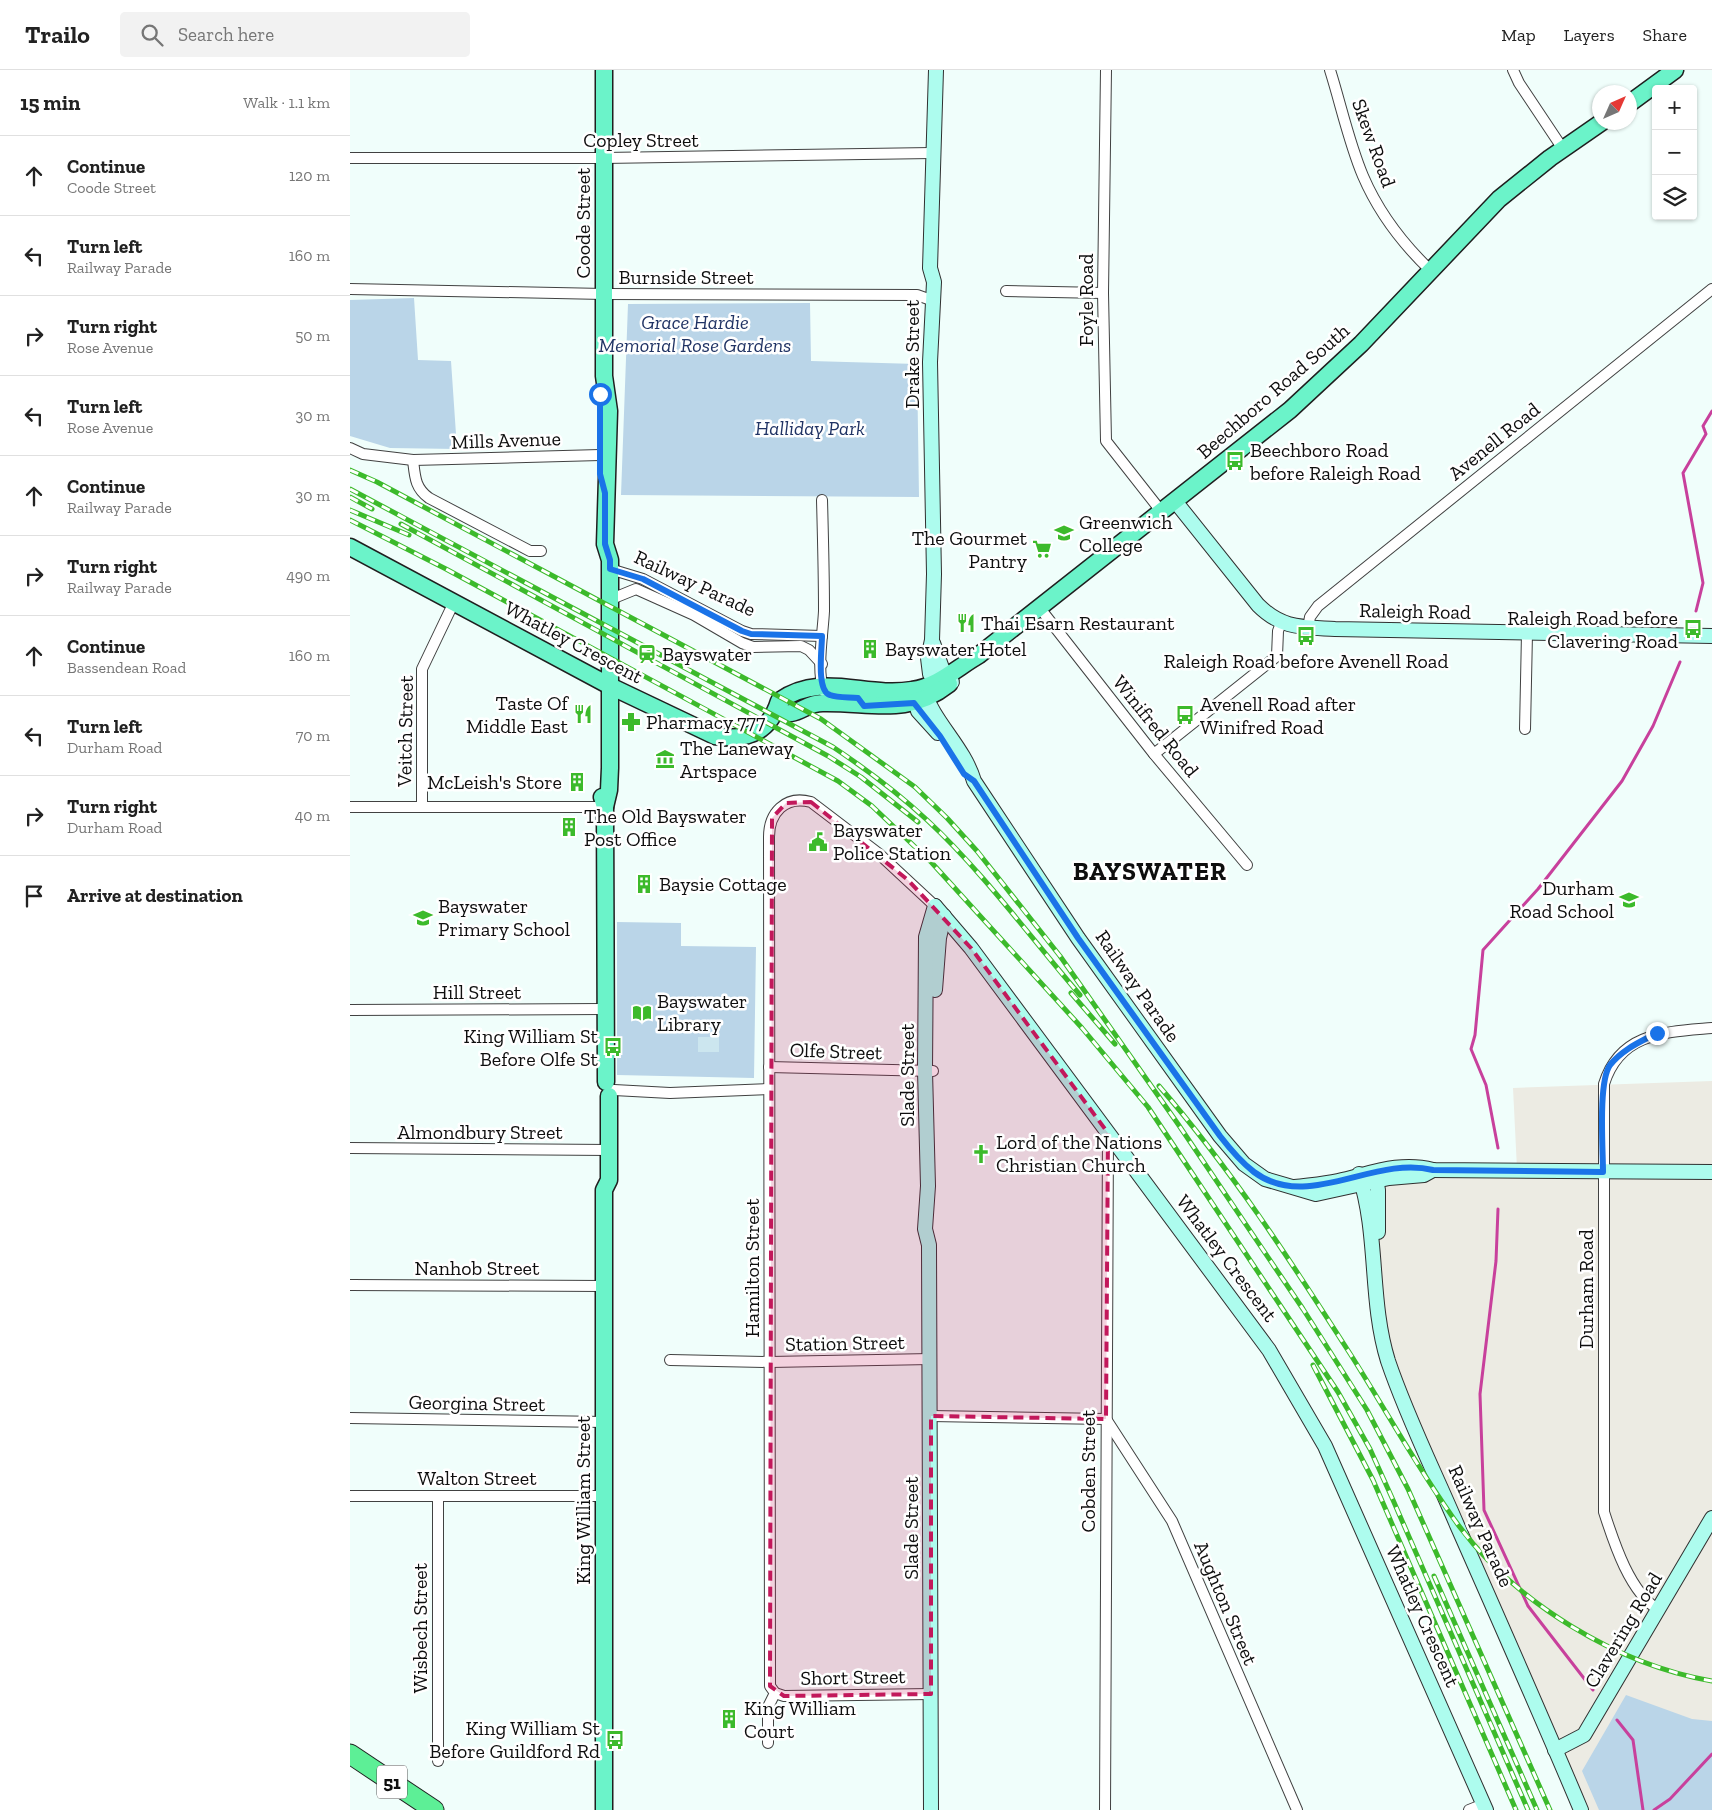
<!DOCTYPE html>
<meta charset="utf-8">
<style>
:root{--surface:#fff;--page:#f2f2f2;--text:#222;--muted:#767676;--line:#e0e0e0}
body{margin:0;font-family:"Zilla Slab",serif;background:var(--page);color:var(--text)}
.controls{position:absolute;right:15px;top:15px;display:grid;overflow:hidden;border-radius:5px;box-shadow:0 1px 4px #0004}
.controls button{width:45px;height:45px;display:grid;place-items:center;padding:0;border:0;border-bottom:1px solid var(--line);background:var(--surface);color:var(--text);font:25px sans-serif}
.compass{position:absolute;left:1242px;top:15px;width:45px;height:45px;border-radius:50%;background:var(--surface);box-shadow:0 1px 4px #0004;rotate:45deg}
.stop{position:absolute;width:15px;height:15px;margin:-11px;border:4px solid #1a73e8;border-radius:50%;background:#fff}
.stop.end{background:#1a73e8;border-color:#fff;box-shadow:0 1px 5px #0008}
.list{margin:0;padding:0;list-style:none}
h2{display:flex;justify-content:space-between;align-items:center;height:65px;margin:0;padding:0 20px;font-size:21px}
h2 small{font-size:16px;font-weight:400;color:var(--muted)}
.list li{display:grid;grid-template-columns:32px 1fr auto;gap:15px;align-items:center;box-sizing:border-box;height:80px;padding:0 20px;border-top:1px solid var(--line)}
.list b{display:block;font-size:19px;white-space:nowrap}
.list p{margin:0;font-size:16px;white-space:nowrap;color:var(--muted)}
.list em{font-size:16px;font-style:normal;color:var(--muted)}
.icon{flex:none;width:28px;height:28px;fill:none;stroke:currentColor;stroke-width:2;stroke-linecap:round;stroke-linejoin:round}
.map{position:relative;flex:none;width:1362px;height:1740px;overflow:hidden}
header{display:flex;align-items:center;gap:30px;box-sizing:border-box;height:70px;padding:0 25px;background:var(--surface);border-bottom:1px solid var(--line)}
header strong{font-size:24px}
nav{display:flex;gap:28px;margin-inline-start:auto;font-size:18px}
.search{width:350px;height:45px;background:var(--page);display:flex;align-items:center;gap:12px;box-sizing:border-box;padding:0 18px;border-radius:5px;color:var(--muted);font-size:19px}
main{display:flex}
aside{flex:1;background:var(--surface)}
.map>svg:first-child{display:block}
.industrial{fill:#ecebe3}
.green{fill:#bad5e8}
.pitch{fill:#cce6ef}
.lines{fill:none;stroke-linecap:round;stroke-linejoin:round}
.stream{stroke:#c8409c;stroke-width:3}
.street-casing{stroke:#414141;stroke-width:12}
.secondary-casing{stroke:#303030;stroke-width:16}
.primary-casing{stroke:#1f1f1f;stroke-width:19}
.highway-casing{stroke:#1f1f1f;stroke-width:21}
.street{stroke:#fff;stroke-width:10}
.secondary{stroke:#adfcee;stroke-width:14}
.primary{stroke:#6bf3c9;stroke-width:16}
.highway{stroke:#5def96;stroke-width:19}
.rail-casing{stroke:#3cba2b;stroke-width:5}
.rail{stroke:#fff;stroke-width:3;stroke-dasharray:9;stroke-linecap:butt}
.route{stroke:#1a73e8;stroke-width:6}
.marked{fill:#c2185b;fill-opacity:0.2;stroke:#c2185b;stroke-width:4;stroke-dasharray:10 6;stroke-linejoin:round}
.labels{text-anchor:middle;stroke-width:5;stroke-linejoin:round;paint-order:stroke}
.shield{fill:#fff;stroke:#565656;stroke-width:1}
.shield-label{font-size:19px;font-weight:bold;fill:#0e0e0e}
.street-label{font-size:20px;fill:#0e0e0e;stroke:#fff}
.park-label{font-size:20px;font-style:italic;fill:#203364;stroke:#fff}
.poi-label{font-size:20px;fill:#0e0e0e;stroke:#fff;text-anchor:start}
.district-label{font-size:25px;font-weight:bold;letter-spacing:1px;fill:#0e0e0e;stroke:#fff}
</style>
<header>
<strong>Trailo</strong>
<div class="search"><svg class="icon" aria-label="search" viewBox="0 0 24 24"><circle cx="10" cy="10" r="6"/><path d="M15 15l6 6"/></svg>Search here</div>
<nav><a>Map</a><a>Layers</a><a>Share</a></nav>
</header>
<main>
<aside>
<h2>15 min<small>Walk · 1.1 km</small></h2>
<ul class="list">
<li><svg class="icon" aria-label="ahead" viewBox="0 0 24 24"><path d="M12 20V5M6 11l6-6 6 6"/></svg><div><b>Continue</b><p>Coode Street</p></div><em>120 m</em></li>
<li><svg class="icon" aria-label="left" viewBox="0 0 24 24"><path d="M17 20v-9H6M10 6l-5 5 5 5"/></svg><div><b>Turn left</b><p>Railway Parade</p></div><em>160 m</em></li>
<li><svg class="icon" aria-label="right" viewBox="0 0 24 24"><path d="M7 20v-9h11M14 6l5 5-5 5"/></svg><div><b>Turn right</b><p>Rose Avenue</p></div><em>50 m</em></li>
<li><svg class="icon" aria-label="left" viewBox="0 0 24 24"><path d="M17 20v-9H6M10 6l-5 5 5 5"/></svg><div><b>Turn left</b><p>Rose Avenue</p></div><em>30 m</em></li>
<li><svg class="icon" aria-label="ahead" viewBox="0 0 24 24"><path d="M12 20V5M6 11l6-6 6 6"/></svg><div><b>Continue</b><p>Railway Parade</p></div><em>30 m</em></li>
<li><svg class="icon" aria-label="right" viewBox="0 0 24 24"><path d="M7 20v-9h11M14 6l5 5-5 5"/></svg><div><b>Turn right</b><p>Railway Parade</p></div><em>490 m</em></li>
<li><svg class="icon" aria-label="ahead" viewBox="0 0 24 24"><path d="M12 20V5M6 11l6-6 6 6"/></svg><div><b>Continue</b><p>Bassendean Road</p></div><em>160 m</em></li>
<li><svg class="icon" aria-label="left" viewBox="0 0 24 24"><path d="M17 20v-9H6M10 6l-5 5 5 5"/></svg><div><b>Turn left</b><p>Durham Road</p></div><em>70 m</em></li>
<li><svg class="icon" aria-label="right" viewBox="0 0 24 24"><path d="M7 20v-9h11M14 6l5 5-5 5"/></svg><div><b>Turn right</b><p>Durham Road</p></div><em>40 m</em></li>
<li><svg class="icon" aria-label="arrive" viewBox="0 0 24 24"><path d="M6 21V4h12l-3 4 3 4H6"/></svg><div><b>Arrive at destination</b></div></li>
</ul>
</aside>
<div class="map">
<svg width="1362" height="1740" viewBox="0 0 1362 1740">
<rect width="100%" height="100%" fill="#f0fefb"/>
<polygon class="industrial" points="1362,1011 1362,1740 1231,1740 1044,1298 1030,1240 1020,1106 1167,1099 1163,1018"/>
<g class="green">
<polygon points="64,228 68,290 101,291 107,379 40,378 0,366 0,230"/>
<polygon points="460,233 461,291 567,294 569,427 271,425 278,234"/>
<polygon points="267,852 331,853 331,876 406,877 404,1008 267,1005"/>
<polygon points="1276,1625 1342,1649 1362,1651 1362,1740 1249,1740 1232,1701"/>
</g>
<rect class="pitch" x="348" y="967" width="21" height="15"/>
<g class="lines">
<g class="stream">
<polyline points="1346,541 1353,513 1333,403 1356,364 1353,356 1362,341"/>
<polyline points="1148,1078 1136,1015 1121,979 1125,965 1133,880 1188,819 1272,711 1303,656 1330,592"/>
<polyline points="1148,1139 1146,1191 1130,1324 1134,1440 1178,1536 1243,1620"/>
<polyline points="1267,1650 1283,1670 1293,1740"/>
<polyline points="1304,1740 1320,1729 1362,1684"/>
</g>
<g class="street-casing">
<g id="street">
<polyline points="756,0 753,223 756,371 811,441"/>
<path d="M980,0C991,35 999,73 1013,106C1028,141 1053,174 1080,200"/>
<polyline points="1163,0 1169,13 1213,79"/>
<polyline points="0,88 254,88 582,83"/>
<polyline points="0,219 254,224 567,225 581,230"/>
<polyline points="656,221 753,223"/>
<polyline points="0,378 13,384 63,390 250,385"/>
<path d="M63,390C65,407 65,418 79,428L180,481H191"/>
<path d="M472,430C473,467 474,504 474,541C473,563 466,602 474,621"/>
<polyline points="260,499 293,509 392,561 401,564 472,566"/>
<polyline points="259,530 286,519 344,545 392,573 403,577 451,576 459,580 472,594"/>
<polyline points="689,537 804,684 897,795"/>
<polyline points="958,558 960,547 968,536 1362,219"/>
<polyline points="1175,659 1177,563"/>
<polyline points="804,684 927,586 928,561 931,553"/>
<polyline points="0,737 255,737"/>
<polyline points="72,737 72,599 104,532"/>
<polyline points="0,940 254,939"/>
<polyline points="419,997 583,1001"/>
<polyline points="264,1020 320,1023 419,1019"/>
<polyline points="0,1078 260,1080"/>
<polyline points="0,1215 254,1216"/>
<polyline points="320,1290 420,1292 581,1289"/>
<polyline points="581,1346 756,1349 822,1451 947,1740"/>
<polyline points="0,1348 254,1352"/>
<polyline points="0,1426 254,1426"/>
<polyline points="88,1426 88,1691"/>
<path d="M1309,1540C1280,1523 1264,1473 1254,1442V1014C1270,962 1316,962 1362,958"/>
<polyline points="425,1623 434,1626 581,1624"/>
<path d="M418,1673V1637L425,1623L420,1616L419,767C419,743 435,725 461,732L528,783L585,836"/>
<polyline points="755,1740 758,1063"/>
<polyline points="1119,1740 1134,1734"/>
</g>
</g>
<g class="secondary-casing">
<g id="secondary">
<polyline points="586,0 580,198 584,212 580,292 584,504 582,570 578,588 580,604 590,620"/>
<path d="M825,431L908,535C932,559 952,557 985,559L1362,566"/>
<polyline points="583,573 592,598 602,612"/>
<path d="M573,619C584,653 614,677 624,711L728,868L870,1066L894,1094L915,1109L966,1124L1039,1108L1074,1105L1083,1100"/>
<polyline points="563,623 568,641 588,663"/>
<polyline points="585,836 621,878 919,1280 975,1376 1136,1740"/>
<polyline points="585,920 589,868 594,846"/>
<path d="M1009,1104C1029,1165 1019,1230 1038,1291C1057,1347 1084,1401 1107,1455C1149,1550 1191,1645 1231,1740"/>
<polyline points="1025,1104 1028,1120 1028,1162"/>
<path d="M945,1117C960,1115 974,1114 988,1111C1020,1104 1049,1091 1083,1100L1362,1102"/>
<polyline points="1205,1680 1234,1665 1362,1448"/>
<polyline points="581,1740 579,1175 575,1159 578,1116 575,1001 576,867 585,836"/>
</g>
</g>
<g class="primary-casing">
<g id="primary">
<polyline points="254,0 254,306 259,341 255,474 260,490 260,698 259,720 255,737"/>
<polyline points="1280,33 1325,0"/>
<path d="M0,477L260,616L365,666C396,671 419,664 429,631C472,601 515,628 562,620C587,617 608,597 629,585L940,340L1011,274L1149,129L1200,88L1252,52"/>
<path d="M426,640C430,641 437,644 441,643C453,641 458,633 473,633C522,632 557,647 599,614"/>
<polyline points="252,727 255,737 256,1012"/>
<polyline points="254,1740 254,1120 259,1110 259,1026"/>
</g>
</g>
<g class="highway-casing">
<polyline id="highway" points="0,1684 84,1740"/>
</g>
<use href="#street" class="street"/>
<use href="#secondary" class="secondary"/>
<use href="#primary" class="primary"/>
<use href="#highway" class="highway"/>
<g class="rail-casing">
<g id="rail">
<polyline points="0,400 27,412 471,649 565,717 597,748 627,781 710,886 828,1054 953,1239 1017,1340 1058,1419 1200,1740"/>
<path d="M0,419L483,677C516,699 548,723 577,750C634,803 680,867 730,925"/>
<polyline points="0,427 22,439"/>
<polyline points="0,440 59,465"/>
<polyline points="0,450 96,499 488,711 522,736 582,793 732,958 798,1037 988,1322 1020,1379 1043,1430 1178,1740"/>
<polyline points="51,454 478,686 511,707 568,752"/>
<polyline points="721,923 765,974"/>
<path d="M809,1016C881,1099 940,1190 999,1282C1036,1340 1069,1401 1109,1456C1166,1533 1268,1595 1362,1611"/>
<polyline points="963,1295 1023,1410 1166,1740"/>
<polyline points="1084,1506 1187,1740"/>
</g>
</g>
<use href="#rail" class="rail"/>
</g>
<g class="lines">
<path class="route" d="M250,324V404L255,423V474L260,490V499L293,509L392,561L401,564L472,566C472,579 466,621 480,625C488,628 499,627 508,628L514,636L564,633L590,666L614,704L624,711L728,868L870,1066C880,1079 891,1092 904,1102C958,1142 1023,1085 1083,1100L1253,1102C1253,1079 1248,1012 1260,995C1273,979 1290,972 1307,963"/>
</g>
<path class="marked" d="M461,732L558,810L621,878L758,1063L756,1349L581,1346V1624L434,1626L420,1616L422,748L436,733Z"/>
<defs>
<g id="bus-bare" transform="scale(1.5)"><path d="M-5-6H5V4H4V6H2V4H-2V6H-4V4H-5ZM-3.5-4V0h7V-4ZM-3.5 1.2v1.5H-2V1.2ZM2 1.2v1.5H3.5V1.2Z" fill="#3cba2b" stroke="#fff" stroke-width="2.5" paint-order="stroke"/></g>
<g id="university-bare" transform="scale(1.5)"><path d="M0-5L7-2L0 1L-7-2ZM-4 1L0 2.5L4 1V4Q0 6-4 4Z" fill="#3cba2b" stroke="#fff" stroke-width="2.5" paint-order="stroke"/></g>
<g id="supermarket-bare" transform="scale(1.5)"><path d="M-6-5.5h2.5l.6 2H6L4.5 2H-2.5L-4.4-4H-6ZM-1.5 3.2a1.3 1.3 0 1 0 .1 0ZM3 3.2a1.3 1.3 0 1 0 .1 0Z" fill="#3cba2b" stroke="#fff" stroke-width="2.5" paint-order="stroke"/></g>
<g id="restaurant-bare" transform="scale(1.5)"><path d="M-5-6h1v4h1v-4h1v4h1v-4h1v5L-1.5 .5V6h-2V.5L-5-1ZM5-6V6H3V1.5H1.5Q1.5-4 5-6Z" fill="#3cba2b" stroke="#fff" stroke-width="2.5" paint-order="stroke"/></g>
<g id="building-bare" transform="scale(1.5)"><path d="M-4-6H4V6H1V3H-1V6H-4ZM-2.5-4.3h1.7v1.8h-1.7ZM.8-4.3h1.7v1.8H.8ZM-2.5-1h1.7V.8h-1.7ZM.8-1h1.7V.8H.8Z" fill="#3cba2b" stroke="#fff" stroke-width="2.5" paint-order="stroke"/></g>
<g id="station-bare" transform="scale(1.5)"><path d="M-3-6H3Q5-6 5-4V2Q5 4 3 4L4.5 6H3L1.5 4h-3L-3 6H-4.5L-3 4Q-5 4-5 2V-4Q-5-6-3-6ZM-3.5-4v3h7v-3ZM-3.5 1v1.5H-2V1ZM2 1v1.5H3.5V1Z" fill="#3cba2b" stroke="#fff" stroke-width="2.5" paint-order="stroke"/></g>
<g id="pharmacy-bare" transform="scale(1.5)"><path d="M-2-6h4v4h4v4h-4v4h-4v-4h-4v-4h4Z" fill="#3cba2b" stroke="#fff" stroke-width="2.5" paint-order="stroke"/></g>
<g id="museum-bare" transform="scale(1.5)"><path d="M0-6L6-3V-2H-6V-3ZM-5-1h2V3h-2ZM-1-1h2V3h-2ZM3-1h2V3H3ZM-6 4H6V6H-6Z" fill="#3cba2b" stroke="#fff" stroke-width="2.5" paint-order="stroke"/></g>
<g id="civic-bare" transform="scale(1.5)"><path d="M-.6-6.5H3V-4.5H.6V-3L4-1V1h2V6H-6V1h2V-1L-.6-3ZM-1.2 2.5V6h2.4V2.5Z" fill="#3cba2b" stroke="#fff" stroke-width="2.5" paint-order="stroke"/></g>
<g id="school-bare" transform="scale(1.5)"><path d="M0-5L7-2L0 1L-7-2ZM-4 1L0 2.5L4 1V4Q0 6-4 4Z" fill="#3cba2b" stroke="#fff" stroke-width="2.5" paint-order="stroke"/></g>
<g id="library-bare" transform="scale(1.5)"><path d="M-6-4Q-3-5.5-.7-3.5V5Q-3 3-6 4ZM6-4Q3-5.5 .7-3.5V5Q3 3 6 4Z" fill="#3cba2b" stroke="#fff" stroke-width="2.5" paint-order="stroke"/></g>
<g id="church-bare" transform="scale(1.5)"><path d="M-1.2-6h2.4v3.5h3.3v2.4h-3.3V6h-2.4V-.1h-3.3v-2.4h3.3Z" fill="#3cba2b" stroke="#fff" stroke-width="2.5" paint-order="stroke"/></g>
</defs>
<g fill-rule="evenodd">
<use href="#bus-bare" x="885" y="391"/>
<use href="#university-bare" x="714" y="463"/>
<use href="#supermarket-bare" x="692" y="479"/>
<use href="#restaurant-bare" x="616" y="553"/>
<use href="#bus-bare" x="1343" y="559"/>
<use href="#bus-bare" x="956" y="566"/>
<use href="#building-bare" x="520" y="579"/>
<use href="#station-bare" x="297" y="584"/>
<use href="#restaurant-bare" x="233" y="644"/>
<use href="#bus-bare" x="835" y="645"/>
<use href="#pharmacy-bare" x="281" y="652"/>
<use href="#museum-bare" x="315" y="689"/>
<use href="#building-bare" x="227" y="712"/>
<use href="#building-bare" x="219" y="757"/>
<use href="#civic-bare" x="468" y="772"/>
<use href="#building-bare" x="294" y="814"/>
<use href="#school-bare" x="1279" y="830"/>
<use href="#school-bare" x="73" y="848"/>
<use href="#library-bare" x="292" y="943"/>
<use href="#bus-bare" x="263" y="977"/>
<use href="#church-bare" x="631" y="1084"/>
<use href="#building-bare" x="379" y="1649"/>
<use href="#bus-bare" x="265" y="1670"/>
</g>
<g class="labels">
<rect class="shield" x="27" y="1695.5" width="30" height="33" rx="4"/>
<g class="shield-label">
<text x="42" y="1719">51</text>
</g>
<g class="street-label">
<text x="291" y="77">Copley Street</text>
<text transform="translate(1024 73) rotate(70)" y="7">Skew Road</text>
<text transform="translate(233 153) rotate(-90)" y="7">Coode Street</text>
<text x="336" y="214">Burnside Street</text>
<text transform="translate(736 230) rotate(-90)" y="7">Foyle Road</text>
<text transform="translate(562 284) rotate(-90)" y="7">Drake Street</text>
<text transform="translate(923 321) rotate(-41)" y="7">Beechboro Road South</text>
<text transform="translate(156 370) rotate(-2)" y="7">Mills Avenue</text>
<text transform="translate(1144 371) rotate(-39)" y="7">Avenell Road</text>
<text transform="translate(345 513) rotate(25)" y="7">Railway Parade</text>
<text transform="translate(1065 541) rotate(1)" y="7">Raleigh Road</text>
<text transform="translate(224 572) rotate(28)" y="7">Whatley Crescent</text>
<text transform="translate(806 656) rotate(51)" y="7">Winifred Road</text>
<text transform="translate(55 661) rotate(-89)" y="7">Veitch Street</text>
<text transform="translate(788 916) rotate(55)" y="7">Railway Parade</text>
<text x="127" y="929">Hill Street</text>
<text transform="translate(486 981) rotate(2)" y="7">Olfe Street</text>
<text transform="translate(557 1005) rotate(-90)" y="7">Slade Street</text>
<text x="130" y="1069">Almondbury Street</text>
<text transform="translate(877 1188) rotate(53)" y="7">Whatley Crescent</text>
<text x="127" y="1205">Nanhob Street</text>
<text transform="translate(402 1198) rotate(-90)" y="7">Hamilton Street</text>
<text transform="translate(1236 1219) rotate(-90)" y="7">Durham Road</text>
<text transform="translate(495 1273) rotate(-1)" y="7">Station Street</text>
<text transform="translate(127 1333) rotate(1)" y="7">Georgina Street</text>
<text transform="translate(738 1401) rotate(-90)" y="7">Cobden Street</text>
<text x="127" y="1415">Walton Street</text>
<text transform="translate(233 1430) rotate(-90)" y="7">King William Street</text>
<text transform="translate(1131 1456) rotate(66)" y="7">Railway Parade</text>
<text transform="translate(561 1458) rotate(-90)" y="7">Slade Street</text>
<text transform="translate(876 1533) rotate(67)" y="7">Aughton Street</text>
<text transform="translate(1073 1546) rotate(66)" y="7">Whatley Crescent</text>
<text transform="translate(70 1558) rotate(-90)" y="7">Wisbech Street</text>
<text transform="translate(1273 1560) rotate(-59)" y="7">Clavering Road</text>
<text transform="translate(503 1607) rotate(-1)" y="7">Short Street</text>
</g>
<g class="park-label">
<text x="345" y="259">Grace Hardie<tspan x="345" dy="23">Memorial Rose Gardens</tspan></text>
<text x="460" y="365">Halliday Park</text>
</g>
<g class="poi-label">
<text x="900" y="387">Beechboro Road<tspan x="900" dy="23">before Raleigh Road</tspan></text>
<text x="729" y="459">Greenwich<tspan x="729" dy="23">College</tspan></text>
<text x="677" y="475" text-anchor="end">The Gourmet<tspan x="677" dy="23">Pantry</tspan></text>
<text x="1328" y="555" text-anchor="end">Raleigh Road before<tspan x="1328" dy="23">Clavering Road</tspan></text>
<text x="631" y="560">Thai Esarn Restaurant</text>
<text x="535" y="586">Bayswater Hotel</text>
<text x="312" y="591">Bayswater</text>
<text x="956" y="598" text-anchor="middle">Raleigh Road before Avenell Road</text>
<text x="218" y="640" text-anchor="end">Taste Of<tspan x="218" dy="23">Middle East</tspan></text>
<text x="850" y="641">Avenell Road after<tspan x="850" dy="23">Winifred Road</tspan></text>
<text x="296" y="659">Pharmacy 777</text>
<text x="330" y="685">The Laneway<tspan x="330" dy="23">Artspace</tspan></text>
<text x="212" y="719" text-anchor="end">McLeish's Store</text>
<text x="234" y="753">The Old Bayswater<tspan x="234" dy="23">Post Office</tspan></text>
<text x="483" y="767">Bayswater<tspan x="483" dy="23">Police Station</tspan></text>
<text x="309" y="821">Baysie Cottage</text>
<text x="1264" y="825" text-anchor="end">Durham<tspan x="1264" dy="23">Road School</tspan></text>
<text x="88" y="843">Bayswater<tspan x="88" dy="23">Primary School</tspan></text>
<text x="307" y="938">Bayswater<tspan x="307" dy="23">Library</tspan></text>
<text x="248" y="973" text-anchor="end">King William St<tspan x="248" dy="23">Before Olfe St</tspan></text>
<text x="646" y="1079">Lord of the Nations<tspan x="646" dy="23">Christian Church</tspan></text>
<text x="394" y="1645">King William<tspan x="394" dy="23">Court</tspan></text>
<text x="250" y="1665" text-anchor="end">King William St<tspan x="250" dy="23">Before Guildford Rd</tspan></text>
</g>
<g class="district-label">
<text x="800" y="810">BAYSWATER</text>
</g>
</g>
</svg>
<div class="controls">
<button>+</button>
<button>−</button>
<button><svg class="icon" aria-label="layers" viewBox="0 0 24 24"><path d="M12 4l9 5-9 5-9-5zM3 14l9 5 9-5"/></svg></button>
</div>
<svg class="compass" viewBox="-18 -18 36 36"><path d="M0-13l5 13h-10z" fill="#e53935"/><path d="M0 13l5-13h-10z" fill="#767676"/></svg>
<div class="stop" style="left:250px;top:324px"></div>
<div class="stop end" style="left:1307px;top:963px"></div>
</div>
</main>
